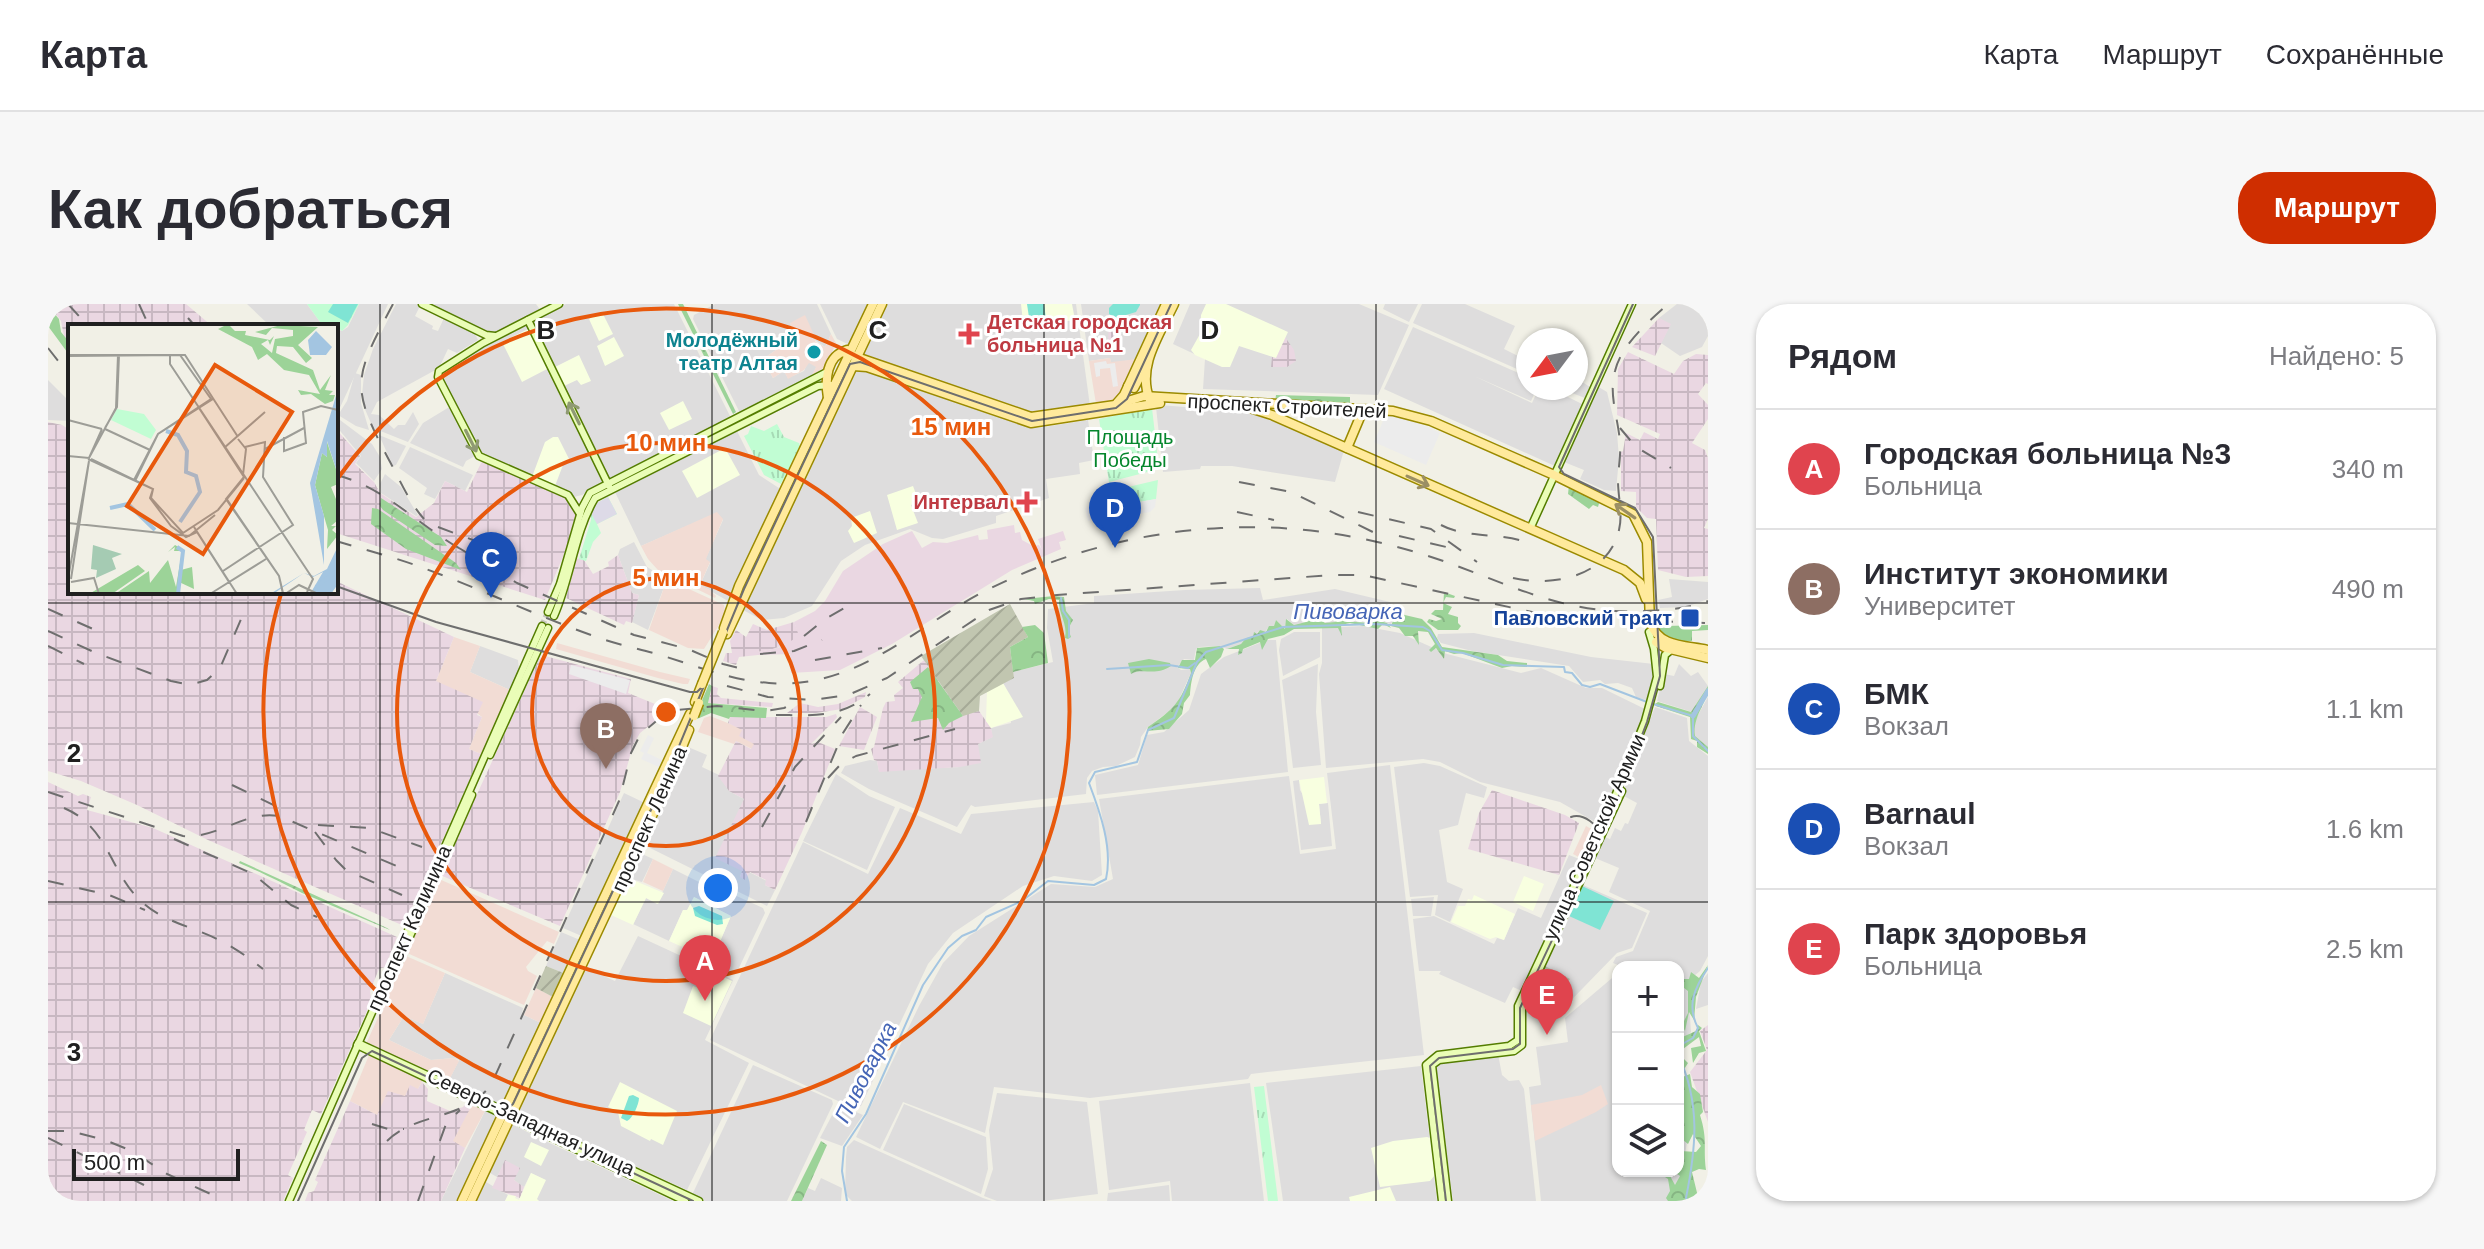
<!DOCTYPE html>
<html lang="ru">
<meta charset="utf-8">
<style>
:root{--surface:#fff;--page:#f7f7f7;--text:#2b2b33;--muted:#7c7c81;--line:#e1e1e2;--accent:#cf2e00}
body{margin:0;font-family:Arial,sans-serif;background:var(--page);color:var(--text)}
.controls{position:absolute;right:24px;bottom:24px;display:grid;overflow:hidden;border-radius:16px;box-shadow:0 2px 6px #0004}
.controls button{width:72px;height:72px;display:grid;place-items:center;padding:0;border:0;border-bottom:2px solid var(--line);background:var(--surface);color:var(--text);font:40px sans-serif}
.compass{position:absolute;left:1468px;top:24px;width:72px;height:72px;border-radius:50%;background:var(--surface);box-shadow:0 2px 6px #0004;rotate:238deg}
.scale{position:absolute;left:24px;bottom:20px;width:168px;box-sizing:border-box;padding-left:8px;border:4px solid #202020;border-top:0;font-size:22px;line-height:28px;white-space:nowrap;color:#202020;-webkit-text-stroke:6px #fff;paint-order:stroke}
.you{position:absolute;left:670px;top:584px;width:28px;height:28px;margin:-20px;border:6px solid #fff;border-radius:50%;background:#1a73e8;box-shadow:0 0 0 12px #1a73e833}
.badge{display:grid;place-items:center;width:52px;height:52px;border-radius:50%;background:var(--accent);color:#fff;font-size:26px;font-weight:700}
.pin{position:absolute;translate:-50% -66px;filter:drop-shadow(0 2px 4px #0008)}
.pin::after{content:'';position:absolute;top:42px;width:28px;height:24px;background:inherit;clip-path:polygon(0 0,100% 0,50% 100%)}
.list{margin:0;padding:0;list-style:none}
h2{display:flex;justify-content:space-between;align-items:center;height:104px;margin:0;padding:0 32px;font-size:34px}
h2 small{font-size:26px;font-weight:400;color:var(--muted)}
.list li{display:grid;grid-template-columns:52px 1fr auto;gap:24px;align-items:center;box-sizing:border-box;height:120px;padding:0 32px;border-top:2px solid var(--line)}
.list b{display:block;font-size:30px;white-space:nowrap}
.list p{margin:0;font-size:26px;white-space:nowrap;color:var(--muted)}
.list em{font-size:26px;font-style:normal;color:var(--muted)}
.icon{flex:none;width:44px;height:44px;fill:none;stroke:currentColor;stroke-width:2;stroke-linecap:round;stroke-linejoin:round}
.map{position:relative;flex:none;width:1660px;height:897px;overflow:hidden;border-radius:32px}
header{display:flex;align-items:center;gap:48px;box-sizing:border-box;height:112px;padding:0 40px;background:var(--surface);border-bottom:2px solid var(--line)}
header strong{font-size:38px}
nav{display:flex;gap:44px;margin-inline-start:auto;font-size:28px}
.intro{display:flex;align-items:center;justify-content:space-between;box-sizing:border-box;height:192px;padding:0 48px}
h1{margin:0;font-size:56px}
.button{padding:20px 36px;border-radius:32px;background:var(--accent);color:#fff;font-size:28px;font-weight:700}
main{display:flex;gap:48px;padding:0 48px}
aside{flex:1;background:var(--surface);border-radius:32px;box-shadow:0 2px 6px #0004}
.map>svg:first-child{display:block}
.residential{fill:#dedddd}
.commercial{fill:#f2dcd4}
.industrial{fill:url(#industrial-grid)}
.education{fill:#f8ffe0}
.railway{fill:#ead7e2}
.construction{fill:url(#construction-furrows)}
.forest{fill:url(#forest-crowns)}
.park{fill:url(#park-tufts)}
.pitch{fill:#7fe4d4}
.parking{fill:#ececec}
.plaza{fill:#dddae7}
.lines{fill:none;stroke-linecap:round;stroke-linejoin:round}
.stream{stroke:#a3c5e1;stroke-width:2}
.river{stroke:#a3c5e1;stroke-width:5}
.secondary-tunnel{stroke:#c7c6be;stroke-width:6;stroke-dasharray:6 3;stroke-linecap:butt}
.secondary-casing{stroke:#547d00;stroke-width:9}
.primary-casing{stroke:#9b8a00;stroke-width:11}
.secondary{stroke:#eafdb7;stroke-width:6}
.primary{stroke:#ffea9c;stroke-width:8}
.tram{stroke:#6e6e6e;stroke-width:2}
.rail{stroke:#6e6e6e;stroke-width:2;stroke-dasharray:16 16;stroke-linecap:butt}
.primary-bridge-casing{stroke:#9b8a00;stroke-width:11;stroke-linecap:butt}
.primary-bridge{stroke:#ffea9c;stroke-width:8}
.oneway{stroke:#8f9a73}
.oneway2{stroke:#9b8f64}
.grid{fill:none;stroke:#202020;stroke-width:2;stroke-opacity:0.55}
.ring{fill:none;stroke:#e8590c;stroke-width:4}
.health-dot{fill:#e0444e;stroke:#fff;stroke-width:3}
.culture-dot{fill:#0f9aa8;stroke:#fff;stroke-width:3}
.transit-dot{fill:#1a4fb4;stroke:#fff;stroke-width:3}
.labels{text-anchor:middle;stroke-width:6;stroke-linejoin:round;paint-order:stroke}
.health-label{font-size:20px;font-weight:bold;fill:#be3a42;stroke:#fff;text-anchor:start}
.culture-label{font-size:20px;font-weight:bold;fill:#0d838f;stroke:#fff;text-anchor:end}
.street-label{font-size:20px;fill:#202020;stroke:#fff}
.park-label{font-size:20px;fill:#05862c;stroke:#fff}
.transit-label{font-size:20px;font-weight:bold;fill:#164399;stroke:#fff;text-anchor:end}
.water-label{font-size:22px;font-style:italic;fill:#4565b6;stroke:#fff}
.inset-river{fill:none;stroke:#a3c5e1;stroke-width:4}
.inset-road{fill:none;stroke:#9d9d97;stroke-width:2}
.view{fill:#e8590c;fill-opacity:0.15;stroke:#e8590c;stroke-width:4}
.inset-edge{fill:none;stroke:#202020;stroke-width:4}
.grid-label{font-size:26px;text-anchor:middle;font-weight:bold;fill:#202020;stroke:#fff;stroke-width:6;stroke-linejoin:round;paint-order:stroke}
.centre{fill:#e8590c;stroke:#fff;stroke-width:4}
.ring-label{font-size:24px;text-anchor:middle;font-weight:bold;fill:#e8590c;stroke:#fff;stroke-width:6;stroke-linejoin:round;paint-order:stroke}
</style>
<header>
<strong>Карта</strong>
<nav><a>Карта</a><a>Маршрут</a><a>Сохранённые</a></nav>
</header>
<div class="intro"><h1>Как добраться</h1><a class="button">Маршрут</a></div>
<main>
<div class="map">
<svg width="1660" height="897" viewBox="0 0 1660 897">
<defs>
<pattern id="industrial-grid" width="8" height="8" patternUnits="userSpaceOnUse" patternTransform="scale(2)"><rect width="8" height="8" fill="#ead7e2"/><path d="M0 4h8M4 0v8" fill="none" stroke="#c8b8c2"/></pattern>
<pattern id="construction-furrows" width="10" height="10" patternUnits="userSpaceOnUse" patternTransform="scale(2)"><rect width="10" height="10" fill="#c1c6b0"/><path d="M-1 1l2-2M0 10L10 0M9 11l2-2" fill="none" stroke="#a6aa97"/></pattern>
<pattern id="forest-crowns" width="20" height="18" patternUnits="userSpaceOnUse" patternTransform="scale(2)"><rect width="20" height="18" fill="#9cd398"/><path d="M2 6a3 3 0 1 1 6 0M12 15a3 3 0 1 1 6 0" fill="none" stroke="#86b583"/></pattern>
<pattern id="park-tufts" width="24" height="20" patternUnits="userSpaceOnUse" patternTransform="scale(2)"><rect width="24" height="20" fill="#c1fdd3"/><path d="M3 7l-1-3M5 7V3M7 7l1-3M15 17l-1-3M17 17v-4M19 17l1-3" fill="none" stroke="#a6d9b5"/></pattern>
</defs>
<rect width="100%" height="100%" fill="#f1f0e6"/>
<g class="residential">
<polygon points="199,0 259,0 275,22 222,22"/>
<polygon points="311,0 340,0 289,110 288,25 294,27 300,23"/>
<polygon points="348,0 368,0 372,2 367,12 385,22 384,25 390,27 396,14 426,28 430,36 409,49 400,45 391,64 329,98 323,110 331,111 346,125 350,121 357,121 365,108 371,120 360,138 325,124 316,103 314,91 316,71 325,45"/>
<polygon points="386,0 488,0 493,7 443,31 388,4"/>
<polygon points="518,0 626,0 682,112 682,115 563,176 559,173 484,21 485,16"/>
<polygon points="667,0 769,0 783,30 777,43 742,19 748,32 715,55 725,74 736,67 740,74 756,67 760,58 769,62 761,77 696,110 692,109 645,15 646,11"/>
<polygon points="772,0 823,0 802,41 789,35"/>
<polygon points="836,0 1028,0 1042,102 987,111 813,52"/>
<polygon points="1033,0 1115,0 1090,55 1063,59 1062,54 1041,57"/>
<polygon points="1142,0 1311,0 1361,21 1330,91 1155,85 1157,55 1125,40"/>
<polygon points="1337,0 1370,0 1361,18 1335,5"/>
<polygon points="1374,0 1417,0 1467,22 1456,45 1480,57 1480,70 1365,19"/>
<polygon points="1629,0 1660,0 1660,32 1654,43 1632,52 1613,39 1622,21 1611,14"/>
<polygon points="477,22 480,22 557,179 534,191 526,193 432,151 392,75 393,69 403,61"/>
<polygon points="1365,23 1480,73 1480,84 1489,84 1483,97 1426,72 1484,99 1491,84 1502,84 1534,100 1507,162 1336,85"/>
<polygon points="808,63 990,124 1040,116 1046,156 1031,159 1032,170 998,175 1001,194 948,212 948,219 895,235 884,234 862,225 817,241 793,257 764,302 736,314 714,316 695,306"/>
<polygon points="307,69 313,71 313,99 321,126 308,122 290,111 299,97"/>
<polygon points="1528,74 1542,83 1537,94 1511,84 1528,84"/>
<polygon points="0,76 22,98 22,117 0,116"/>
<polygon points="1549,82 1559,88 1569,129 1571,154 1568,187 1556,186 1532,175 1536,166 1516,158"/>
<polygon points="1111,101 1202,108 1296,146 1287,178 1184,162 1153,162 1152,165 1115,168 1108,103"/>
<polygon points="403,102 427,152 418,157 415,163 362,139 375,119"/>
<polygon points="288,113 324,140 332,153 334,165 326,177 308,159 313,152 288,122"/>
<polygon points="688,125 711,171 734,186 680,297 652,281 662,259 657,256 675,216 669,209 593,242 567,188"/>
<polygon points="331,131 358,142 348,161 345,162"/>
<polygon points="362,143 425,171 417,187 397,177 387,195 376,190 379,184 351,164"/>
<polygon points="337,170 353,183 370,211 368,212 333,189 332,180"/>
<polygon points="586,238 599,263 619,275 600,326 584,318 591,291 584,289 570,251 572,245"/>
<polygon points="1621,275 1660,278 1660,295 1638,303 1612,304 1610,296 1624,293"/>
<polygon points="1212,284 1215,296 1287,285 1342,298 1347,314 1343,320 1326,315 1321,319 1294,317 1291,311 1287,318 1282,320 1263,314 1258,318 1246,321 1239,315 1237,325 1228,316 1226,323 1220,324 1216,329 1212,326 1205,333 1198,334 1193,340 1179,345 1172,342 1151,343 1148,345 1146,356 1136,355 1129,363 1133,366 1142,365 1143,369 1128,402 1100,423 1093,433 1092,441 1087,453 1068,462 1055,463 1044,467 1039,474 1038,490 927,503 923,501 909,523 821,485 793,469 797,462 822,456 829,457 831,467 912,463 930,440 944,433 943,424 963,419 961,391 955,379 966,374 965,368 1005,358 999,324 1000,305 1046,299 1046,292 1137,286"/>
<polygon points="1315,322 1352,329 1399,350 1473,369 1493,364 1538,384 1554,384 1599,406 1555,517 1549,519 1512,498 1432,478 1392,458 1375,455 1278,464 1271,370 1274,359 1274,324"/>
<polygon points="1246,328 1272,328 1272,353 1235,372 1231,346 1233,335"/>
<polygon points="1426,329 1543,353 1606,360 1607,378 1601,397 1588,393 1584,384 1570,379 1557,380 1552,376 1535,378 1521,362 1424,347 1393,339 1389,334 1390,330"/>
<polygon points="1219,336 1228,336 1240,468 1049,491 1047,471 1090,461 1099,431 1116,428 1141,406 1153,370 1176,353"/>
<polygon points="432,342 470,356 471,366 462,386 422,368"/>
<polygon points="1270,360 1268,408 1273,461 1245,464 1234,376"/>
<polygon points="1631,360 1643,372 1650,368 1660,382 1644,408 1609,397 1616,370 1626,372"/>
<polygon points="1660,393 1660,444 1646,432 1646,418"/>
<polygon points="1607,403 1639,414 1641,437 1660,452 1660,652 1652,667 1641,676 1630,675 1630,663 1575,663 1565,659 1568,653 1585,647 1602,607 1561,588 1571,564 1547,554 1556,533 1562,535 1567,524 1573,527 1577,519 1580,520 1589,499 1574,491"/>
<polygon points="640,443 659,451 654,463 671,471 681,487 696,495 694,567 692,573 701,568 719,577 717,581 727,586 719,602 592,539"/>
<polygon points="1376,459 1392,462 1439,483 1436,494 1418,489 1410,521 1391,526 1399,578 1415,585 1402,618 1387,611 1390,591 1362,593 1346,463"/>
<polygon points="1342,461 1376,751 1211,769 1203,770 1200,775 1042,794 946,783 937,829 855,798 832,845 808,833 871,702 895,659 921,632 1003,580 1047,583 1065,575 1051,495 1241,472 1252,550 1288,545 1279,469"/>
<polygon points="788,470 821,492 847,503 819,566 755,537"/>
<polygon points="1251,476 1252,486 1273,520 1271,500 1280,499 1284,542 1253,546 1245,477"/>
<polygon points="576,489 599,500 536,633 515,624"/>
<polygon points="1046,498 1050,507 1054,571 1044,577 1006,572 975,582 905,629 880,660 813,802 808,803 790,797 662,736 755,538 820,570 852,504 913,530 923,510"/>
<polygon points="592,549 605,555 594,578 580,574"/>
<polygon points="1521,551 1536,557 1474,687 1465,683 1457,699 1391,670 1393,667 1371,667 1365,615 1386,612 1446,640 1449,634 1456,636 1470,604 1493,614"/>
<polygon points="625,565 651,578 660,579 715,604 717,609 689,668 685,670 663,659 683,612 646,593 639,607 635,606 621,637 585,620 598,594 609,600"/>
<polygon points="1535,581 1599,609 1584,644 1569,649 1502,718 1475,707 1475,704"/>
<polygon points="1386,593 1383,612 1365,612 1363,595"/>
<polygon points="513,628 532,636 518,670 498,662"/>
<polygon points="590,632 685,676 657,736 701,759 639,886 469,808 538,664 567,677"/>
<polygon points="397,669 475,704 474,710 495,720 456,804 401,776 411,756 406,754 383,756 341,736 356,712 375,720"/>
<polygon points="1570,669 1570,867 1630,867 1630,773 1633,796 1641,824 1633,878 1636,897 1493,897 1481,783 1493,781 1488,743 1520,738 1517,714"/>
<polygon points="1660,669 1660,701 1648,705 1653,678"/>
<polygon points="1630,683 1640,685 1643,728 1630,743"/>
<polygon points="1450,750 1454,771 1461,777 1471,776 1476,785 1488,897 1405,897 1387,759"/>
<polygon points="705,761 784,796 785,800 739,897 657,897 644,891"/>
<polygon points="1373,762 1389,897 1235,897 1218,779"/>
<polygon points="1202,779 1216,897 1124,897 1122,877 1061,886 1051,797"/>
<polygon points="949,789 1039,798 1050,890 995,897 949,897 936,892 945,865 941,826"/>
<polygon points="790,800 815,811 794,842 772,834"/>
<polygon points="856,800 938,833 940,865 933,890 835,846"/>
<polygon points="438,805 450,811 412,897 393,897"/>
<polygon points="464,820 491,834 625,897 491,897 488,896 497,876 483,869 476,883 474,882 466,876 458,856 449,873 442,869"/>
<polygon points="806,836 935,894 944,897 804,897 797,890 798,853 799,843"/>
<polygon points="773,874 794,884 793,897 754,897 760,884 767,887"/>
<polygon points="438,878 460,891 457,897 429,897"/>
<polygon points="1121,881 1122,897 1059,897 1060,889"/>
</g>
<g class="commercial">
<polygon points="757,11 768,35 767,38 777,43 783,30 788,39 775,69 761,77 768,63 761,59 756,66 740,75 736,67 725,74 715,55 748,32 742,19"/>
<polygon points="1062,54 1063,58 1090,55 1070,97 1048,100 1041,57"/>
<polygon points="669,208 675,215 658,255 662,258 652,281 662,286 668,292 667,294 610,266 600,255 593,242"/>
<polygon points="619,275 676,301 677,308 671,321 656,345 640,344 601,326"/>
<polygon points="406,333 432,342 422,368 462,386 433,450 421,445 434,413 388,377"/>
<polygon points="509,339 612,368 642,375 640,380 635,380 610,374 508,345"/>
<polygon points="662,412 695,425 707,440 704,445 688,437 686,440 650,428 656,414"/>
<polygon points="1538,522 1549,528 1536,556 1525,550"/>
<polygon points="605,555 625,565 615,587 595,578"/>
<polygon points="391,575 511,628 506,640 499,637 478,663 480,667 489,672 476,701 359,649"/>
<polygon points="358,652 397,669 375,720 356,712 341,736 383,756 406,754 411,757 401,776 318,740"/>
<polygon points="488,684 503,692 508,691 495,720 476,711"/>
<polygon points="321,751 375,776 370,785 329,811 302,797"/>
<polygon points="1553,781 1560,800 1548,808 1487,837 1483,801 1534,791"/>
<polygon points="427,800 438,805 417,844 404,838 421,804"/>
</g>
<g class="industrial">
<polygon points="0,0 138,0 164,22 22,22 22,39 16,32 13,17"/>
<polygon points="1611,14 1623,20 1607,52 1584,43"/>
<polygon points="1061,16 1074,23 1064,45 1060,38"/>
<polygon points="1237,33 1246,46 1248,57 1239,63 1223,63 1224,53 1228,54"/>
<polygon points="1580,48 1626,70 1635,57 1648,50 1660,51 1660,80 1658,79 1650,90 1660,101 1660,115 1644,139 1657,146 1660,154 1660,215 1656,224 1660,225 1660,272 1638,273 1610,266 1608,215 1599,214 1588,203 1588,188 1573,187 1573,148 1575,147 1578,129 1592,136 1596,128 1610,135 1612,130 1569,111 1570,65"/>
<polygon points="0,118 14,121 22,126 22,288 288,288 288,277 406,333 388,377 435,398 429,411 434,413 421,445 433,450 356,622 160,536 89,501 33,477 0,467"/>
<polygon points="288,125 312,152 307,160 326,178 332,189 368,213 386,199 397,177 419,188 434,157 518,194 532,211 497,296 288,229"/>
<polygon points="570,251 584,289 591,291 584,319 578,317 576,321 518,294 528,254 536,256 545,270 561,262 560,258"/>
<polygon points="746,318 752,332 741,339 725,345 710,348 710,351 691,353 688,361 675,357 678,349 684,349 682,337 688,326 698,333 705,320 719,326"/>
<polygon points="497,352 583,375 580,389 617,404 616,410 592,429 585,441 572,488 512,622 392,571 491,355"/>
<polygon points="876,356 915,411 931,407 943,424 945,433 930,440 933,459 912,463 831,468 829,457 826,456 823,445 826,443 835,404 838,398 847,397 846,391 855,384 850,378"/>
<polygon points="664,382 670,384 669,390 673,394 725,399 724,403 660,399"/>
<polygon points="818,388 817,393 794,405 768,409 739,409 752,399 770,403 790,400"/>
<polygon points="812,403 829,413 816,446 791,442"/>
<polygon points="788,410 789,413 785,418 763,440 770,438 787,445 754,528 727,586 717,581 718,576 702,568 697,576 692,573 694,567 667,554 696,495 681,487 670,472 688,437 703,445 706,440 691,432 694,426 680,419 682,413 778,413"/>
<polygon points="0,478 30,492 35,490 43,493 39,506 105,524 349,633 337,663 331,665 322,687 323,694 318,709 273,810 264,806 256,826 259,828 240,871 245,874 235,897 0,897"/>
<polygon points="1444,486 1517,511 1531,519 1511,571 1420,545 1431,509"/>
<polygon points="1660,721 1660,818 1642,768 1659,746 1652,727"/>
<polygon points="374,778 380,785 379,797 402,807 415,803 418,799 424,801 405,837 417,844 393,897 257,897 260,889 266,887 270,878 267,876 302,797 329,811 340,787 357,792 362,781 370,785"/>
<polygon points="457,856 472,864 466,876 476,883 472,894 444,884"/>
</g>
<g class="education">
<polygon points="973,0 1024,0 1027,16 981,22 980,17 975,18"/>
<polygon points="1158,0 1178,0 1240,28 1228,54 1191,42 1182,63 1174,63 1147,51 1143,46 1152,30 1153,11"/>
<polygon points="554,8 565,30 551,37 541,15"/>
<polygon points="480,25 501,64 474,78 454,38"/>
<polygon points="566,33 576,52 557,62 549,42"/>
<polygon points="531,51 543,77 533,81 529,76 516,82 507,63"/>
<polygon points="635,97 644,115 621,126 612,109"/>
<polygon points="505,133 510,133 522,157 515,161 507,182 484,173 497,138"/>
<polygon points="677,144 692,171 649,194 634,167"/>
<polygon points="865,182 871,198 863,201 870,219 849,226 839,191"/>
<polygon points="822,207 829,229 806,239 800,227 804,222 803,214"/>
<polygon points="955,379 975,413 943,424 938,417 939,387"/>
<polygon points="1276,473 1279,499 1271,500 1273,520 1261,521 1251,476"/>
<polygon points="1476,572 1496,580 1485,607 1465,598"/>
<polygon points="580,574 616,589 610,600 598,594 585,621 563,611"/>
<polygon points="1426,591 1467,610 1456,636 1448,633 1442,635 1403,618 1410,602 1417,602 1420,595 1424,596"/>
<polygon points="646,593 683,612 664,656 621,637 635,606 639,606"/>
<polygon points="665,668 684,677 663,722 635,709 645,682 656,686"/>
<polygon points="572,778 629,807 615,841 603,835 602,837 573,822 570,808 560,803"/>
<polygon points="1379,833 1382,834 1387,871 1382,877 1332,883 1323,844 1345,837"/>
<polygon points="483,838 501,846 493,862 476,853"/>
<polygon points="483,869 498,876 489,895 491,897 457,897 460,891 468,892 467,894 471,896"/>
<polygon points="1342,883 1348,897 1302,897 1301,893"/>
</g>
<polygon class="railway" points="966,221 967,229 972,228 974,236 985,242 991,241 994,246 990,235 1015,227 1018,236 1011,238 1013,245 964,266 844,340 792,366 743,369 742,350 710,351 710,348 733,343 751,332 746,318 767,307 777,297 795,267 835,240 864,227 874,244 885,238 899,239 930,231 931,236 940,235 939,226"/>
<g class="construction">
<polygon points="962,300 980,333 962,343 966,374 932,392 931,407 915,412 873,352"/>
<polygon points="498,662 518,670 508,691 503,692 488,684"/>
<polygon points="1497,662 1522,675 1514,683 1518,699 1506,707 1482,694"/>
</g>
<g class="forest">
<polygon points="630,0 635,0 688,108 685,110"/>
<polygon points="0,2 11,15 13,28 22,39 22,52 0,22"/>
<polygon points="1228,91 1302,93 1302,101 1227,98"/>
<polygon points="1521,181 1552,196 1550,203 1545,201 1541,205 1520,190"/>
<polygon points="333,194 393,233 399,242 387,241 335,206 332,202"/>
<polygon points="324,204 330,205 408,259 413,266 358,245 323,220"/>
<polygon points="1396,288 1407,292 1406,294 1398,293 1395,299 1404,303 1400,310 1410,313 1410,319 1413,322 1410,326 1390,326 1379,318 1381,315 1388,317 1394,315 1383,310 1387,306 1395,306"/>
<path d="M1006,292L1016,293L1018,307L1025,316L1020,325L1023,333L1020,335L1017,334C1020,320 1010,309 1011,296L1001,295L987,300L986,297L976,295Z"/>
<polygon points="1348,309 1374,315 1383,324 1394,343 1450,351 1459,357 1479,359 1479,363 1464,362 1454,364 1414,349 1406,350 1397,347 1396,355 1388,344 1383,348 1381,346 1387,340 1380,328 1370,327 1371,341 1365,332 1357,332 1351,324 1343,322"/>
<polygon points="1291,311 1295,317 1321,319 1325,315 1339,319 1343,324 1335,320 1330,325 1302,319 1293,321 1294,332 1290,324 1246,325 1236,331 1220,335 1214,346 1212,338 1195,345 1194,349 1190,351 1191,345 1179,345 1193,340 1198,334 1205,333 1206,328 1209,330 1212,326 1218,328 1221,322 1226,322 1228,316 1237,325 1238,315 1246,321 1258,318 1263,314 1271,315 1277,319 1287,318"/>
<polygon points="987,321 996,329 1000,359 965,368 962,343 980,333 974,323"/>
<polygon points="1660,321 1660,326 1644,327 1644,337 1628,337 1615,332 1611,324 1617,322"/>
<path d="M1172,342L1176,345L1173,353L1162,364L1158,355C1145,360 1143,378 1142,391L1136,399L1134,410L1121,425L1099,427L1100,423C1126,405 1132,399 1143,369L1142,365L1130,364L1134,356H1147L1149,344Z"/>
<path d="M1101,355L1122,359L1123,362C1107,373 1095,363 1083,370L1080,359Z"/>
<polygon points="880,363 915,412 901,419 895,426 890,414 863,418 874,393 870,385 865,385 862,378"/>
<polygon points="661,380 664,382 660,399 719,404 718,414 682,413 681,415 663,409 649,415 647,413"/>
<path d="M1660,382C1660,399 1644,412 1647,432L1660,443V450L1649,443V437L1643,435L1642,413L1608,402L1607,400L1610,398L1643,408Z"/>
<path d="M192,557L339,624L342,626L254,589C232,578 215,569 191,559Z"/>
<polygon points="1660,661 1648,693 1646,716 1641,708 1637,727 1634,721 1640,709 1640,687 1636,684 1630,684 1630,675 1641,675 1643,668 1651,674"/>
<polygon points="1650,721 1654,724 1651,727 1658,747 1651,749 1645,759 1643,744 1653,742 1651,733 1635,745 1633,752 1640,759 1635,767 1630,762 1630,735 1648,727"/>
<path d="M1642,770L1644,783L1652,790L1655,808L1652,811C1660,837 1655,842 1658,866L1651,865L1644,868L1651,897H1620L1618,894L1622,887L1620,875L1614,871L1615,868L1621,870L1627,881L1632,872L1625,867H1630V851L1633,847L1648,848L1653,842L1645,830L1640,840L1630,832L1632,774Z"/>
<polygon points="773,837 779,841 754,897 743,897"/>
</g>
<g class="park">
<polygon points="259,0 311,0 300,21 294,27 288,22 275,22"/>
<polygon points="1104,104 1111,165 1061,178 1051,115"/>
<polygon points="729,120 736,133 751,139 752,142 733,180 716,171 696,132 700,130 703,122 716,127"/>
<polygon points="1110,176 1108,195 1073,201 1067,186"/>
<polygon points="560,193 569,210 549,220 553,229 545,238 538,257 531,255 543,216 543,207 548,200"/>
<polygon points="1216,782 1230,897 1220,897 1206,783"/>
</g>
<g class="pitch">
<polygon points="285,0 310,0 300,19 280,8"/>
<polygon points="979,0 996,0 998,15 982,20"/>
<polygon points="1065,0 1092,0 1092,1 1088,8 1068,14 1061,10 1061,4"/>
<polygon points="1534,582 1566,597 1552,626 1521,612"/>
<polygon points="651,602 674,612 675,620 669,621 647,612 645,604"/>
<path d="M585,791L591,794C591,800 585,814 579,817L573,814L581,792Z"/>
</g>
<g class="parking">
<polygon points="1058,57 1059,60 1067,59 1070,82 1065,83 1062,64 1052,65 1052,72 1048,73 1046,59"/>
<polygon points="1338,110 1363,116 1392,129 1378,161 1326,138"/>
<polygon points="1065,186 1070,202 1108,195 1107,203 1102,208 1077,212 1075,207 1061,211 1056,191 1058,188"/>
<polygon points="1054,197 1057,213 1040,217 1037,205 1044,199"/>
<polygon points="523,361 582,376 578,390 521,370"/>
<polygon points="600,431 606,434 599,449 616,457 613,464 593,455 596,449 592,447"/>
</g>
<polygon class="plaza" points="560,193 569,210 549,220 543,209 547,200"/>
<g class="lines">
<g class="stream">
<polyline points="1013,294 1015,307 1021,316 1021,333"/>
<polyline points="1059,365 1121,361 1140,364 1147,359"/>
<polyline points="1605,400 1645,412 1645,432 1660,447"/>
<path d="M1630,749L1636,739L1645,734L1650,724C1638,701 1647,683 1660,664"/>
<path d="M1630,751C1653,799 1648,844 1638,894L1640,897"/>
<path d="M799,897L794,867L796,843L818,810L875,681L900,644L914,632L928,626L938,613L974,597L1000,577L1046,581L1058,575C1065,544 1052,508 1041,479L1047,468L1089,458L1100,426L1126,414L1149,358L1158,348L1235,323L1327,320L1375,323L1382,327L1394,346L1415,349L1455,361L1516,363L1517,368L1524,369L1534,381L1542,383L1552,380L1599,398"/>
</g>
<polyline class="river" points="1645,412 1660,387"/>
<polyline class="secondary-tunnel" points="494,322 500,308"/>
<g class="secondary-casing">
<g id="secondary">
<polyline points="374,0 438,31 447,32"/>
<polyline points="511,0 435,39 391,67 390,73 431,152 520,191 532,210"/>
<polyline points="480,16 561,182"/>
<polyline points="1482,225 1584,0"/>
<polyline points="500,308 512,280 534,204 542,189 779,68"/>
<path d="M506,312C523,274 526,229 547,194L770,82L783,81"/>
<polyline points="1612,382 1617,351 1624,345"/>
<polyline points="442,451 500,324"/>
<polyline points="348,664 424,491"/>
<polyline points="310,739 651,897"/>
<polyline points="309,741 637,897"/>
<polyline points="241,897 494,322"/>
<polyline points="1394,897 1378,761 1390,751 1461,742 1470,736 1470,702 1562,505 1597,417 1609,373 1606,345 1601,328"/>
<polyline points="1400,897 1384,761 1391,756 1466,747 1474,741 1474,703 1574,487"/>
</g>
</g>
<g class="primary-casing">
<g id="primary">
<path d="M794,48L983,113L1067,101L1096,92L1345,107L1383,117L1506,171L1585,210L1599,238L1602,318C1611,344 1637,341 1660,346"/>
<polyline points="805,62 819,63 983,119 1112,99"/>
<polyline points="1080,82 1086,84 1096,65"/>
<path d="M780,94C777,76 778,52 799,46"/>
<path d="M1102,96C1088,63 1112,30 1126,0"/>
<polyline points="1069,99 1076,91 1118,0"/>
<polyline points="1202,104 1224,111 1576,266 1592,279 1598,295"/>
<polyline points="1299,144 1315,106"/>
<polyline points="676,324 691,282 825,0"/>
<polyline points="679,330 834,0"/>
<polyline points="1608,338 1618,344 1660,354"/>
<polyline points="647,398 654,380"/>
<polyline points="414,897 642,410"/>
<polyline points="423,897 618,482 641,426"/>
</g>
</g>
<use href="#secondary" class="secondary"/>
<use href="#primary" class="primary"/>
<g class="tram">
<polyline points="288,282 388,318 642,388 649,388 656,381"/>
<path d="M1523,513C1535,509 1552,521 1552,533"/>
<polyline points="449,806 457,807 465,800 617,476 696,285 802,60 812,58 984,117 1068,104 1079,95 1123,0"/>
<polyline points="250,897 314,754 324,747 645,897"/>
<polyline points="1398,897 1382,762 1391,754 1465,745 1472,740 1472,704 1565,507 1599,418 1612,372 1605,233 1587,204 1516,170 1511,163 1585,0"/>
</g>
<g class="rail">
<polyline points="20,0 40,22"/>
<polyline points="91,0 101,22"/>
<path d="M345,0C306,74 301,81 341,156C352,176 361,198 376,215"/>
<polyline points="140,14 147,22"/>
<polyline points="0,44 22,72"/>
<polyline points="1572,124 1588,143 1623,164"/>
<path d="M288,171C338,183 374,225 418,248"/>
<polyline points="1191,178 1243,188 1333,232"/>
<polyline points="1189,208 1226,216"/>
<polyline points="1310,208 1383,225 1429,258"/>
<path d="M1393,221C1421,236 1456,227 1485,241"/>
<polyline points="390,223 468,252"/>
<polyline points="1351,232 1407,245"/>
<path d="M288,237C318,246 349,254 378,265C435,286 489,312 546,332C567,340 588,344 609,350C646,361 681,376 721,379C808,386 865,324 937,287C1010,250 1091,228 1173,224C1241,220 1309,230 1374,250C1452,274 1510,312 1596,307C1618,306 1639,305 1660,297"/>
<polyline points="411,244 469,279 586,331 640,345 675,360 695,365"/>
<path d="M1465,274C1505,283 1560,273 1571,226C1575,210 1570,193 1570,177C1570,165 1573,153 1572,140C1571,116 1560,91 1567,67C1573,41 1601,17 1620,0"/>
<polyline points="0,305 54,329"/>
<polyline points="1609,317 1660,319"/>
<polyline points="0,327 48,349 123,377 142,381 159,376 172,364 194,313"/>
<polyline points="756,332 777,315 800,302"/>
<polyline points="0,342 36,360"/>
<polyline points="712,350 746,347 774,336"/>
<polyline points="767,356 834,344"/>
<polyline points="679,382 720,393 765,396 800,391 839,374 941,306 973,295 1009,291 1284,271 1315,271 1511,314 1549,317"/>
<path d="M728,411C764,411 792,415 822,390"/>
<polyline points="780,474 792,461 808,452 907,425"/>
<polyline points="184,481 240,508"/>
<path d="M0,488L135,532C170,535 197,506 231,512L358,566"/>
<path d="M16,504C61,523 62,569 93,597C115,618 143,622 169,635C186,643 201,654 215,665"/>
<polyline points="758,518 795,429 813,401"/>
<polyline points="270,521 322,524 374,543"/>
<polyline points="714,523 747,463 793,413"/>
<polyline points="267,528 288,556 298,566 354,591"/>
<polyline points="126,535 205,570 243,601 269,613"/>
<polyline points="0,577 61,591 97,606"/>
<polyline points="324,820 343,826 356,825"/>
<polyline points="0,827 22,827 57,836 84,847 119,870 167,892"/>
<polyline points="0,834 96,881"/>
<path d="M339,837C370,807 414,818 443,781L571,497L583,449L592,431L613,413L629,406L669,402L717,407L736,404L750,397"/>
<polyline points="370,897 398,820 412,806"/>
</g>
<g class="primary-bridge-casing">
<g id="primary-bridge">
<polyline points="654,380 675,328"/>
<polyline points="646,412 651,399"/>
</g>
</g>
<use href="#primary-bridge" class="primary-bridge"/>
</g>
<defs><path id="oneway-shaft" d="M-6 0H5M1.5-3L5.5 0L1.5 3" fill="none" stroke-width="1.6" stroke-linecap="round" stroke-linejoin="round" transform="scale(2)"/></defs>
<g class="oneway">
<use href="#oneway-shaft" transform="translate(526 109) rotate(-116)"/>
<use href="#oneway-shaft" transform="translate(423 137) rotate(63)"/>
</g>
<g class="oneway2">
<use href="#oneway-shaft" transform="translate(1370 177) rotate(24)"/>
<use href="#oneway-shaft" transform="translate(1577 207) rotate(-145)"/>
</g>
<path class="grid" d="M332,0V897M664,0V897M996,0V897M1328,0V897M0,299H1660M0,598H1660"/>
<g class="ring">
<circle cx="618" cy="408" r="134"/>
<circle cx="618" cy="408" r="269"/>
<path d="M290 174A403 403 0 1 1 233 290"/>
</g>
<g class="health-dot">
<path d="M917 18h8v8h8v8h-8v8h-8v-8h-8v-8h8z"/>
<path d="M975 186h8v8h8v8h-8v8h-8v-8h-8v-8h8z"/>
</g>
<circle class="culture-dot" cx="766" cy="48" r="8"/>
<rect class="transit-dot" x="1632" y="304" width="20" height="20" rx="4"/>
<g class="labels">
<g class="health-label">
<text x="939" y="25">Детская городская<tspan x="939" dy="23">больница №1</tspan></text>
<text x="961" y="205" text-anchor="end">Интервал</text>
</g>
<g class="culture-label">
<text x="750" y="43">Молодёжный<tspan x="750" dy="23">театр Алтая</tspan></text>
</g>
<g class="street-label">
<text transform="translate(1239 102) rotate(3)" y="7">проспект Строителей</text>
<text transform="translate(601 515) rotate(-66)" y="7">проспект Ленина</text>
<text transform="translate(1546 533) rotate(-66)" y="7">улица Советской Армии</text>
<text transform="translate(361 624) rotate(-66)" y="7">проспект Калинина</text>
<text transform="translate(483 818) rotate(25)" y="7">Северо-Западная улица</text>
</g>
<g class="park-label">
<text x="1082" y="140">Площадь<tspan x="1082" dy="23">Победы</tspan></text>
</g>
<g class="transit-label">
<text x="1624" y="321">Павловский тракт</text>
</g>
<g class="water-label">
<text x="1300" y="315">Пивоварка</text>
<text transform="translate(817 768) rotate(-63)" y="8">Пивоварка</text>
</g>
</g>
<g transform="translate(20 20)">
<rect width="270" height="270" fill="#f1f0e6"/>
<path d="M160,0L167,7H178L177,11L202,16L206,12L202,21L200,16L193,20L204,29L207,15L225,12V6L204,4L198,11L187,8L213,1L250,3L230,21L244,34L238,39L225,23L209,22L208,29L245,46L252,66L263,51L257,66L265,67L261,71H267L265,77L257,80L243,70L233,71L230,66L252,70L241,51L216,46L199,30L190,36L184,23L150,5ZM259,118L270,151V160L263,163L270,180V196L263,202H268L264,206L270,211L259,225L260,206L247,161L254,129L259,133ZM107,221L116,226L113,246L124,243L126,265L111,258L112,270H47L81,247L82,259L100,236L108,263L114,227H106L107,223L100,228ZM70,241L77,247L44,270H21Z" fill="#9cd398"/>
<path d="M25,221L54,230L44,234L48,245L28,254L29,246L23,245Z" fill="#a5cbb3"/>
<path d="M49,85L76,90L88,106L83,115L43,96Z" fill="#c1fdd3"/>
<path d="M248,7L264,23L258,31H242L240,16ZM270,65V151L259,117V133L254,129L247,161L256,192V241L242,159ZM270,222V260L263,270H242L255,248L245,253L236,249L208,268L202,270L236,249L246,252L259,245Z" fill="#a3c5e1"/>
<path class="inset-river" d="M98,107L110,111L119,127L118,148L128,152L132,168L112,198M42,184L60,180L87,206M109,223L115,227L110,270M248,263L270,246"/>
<path class="inset-road" d="M0,31H117L170,113M102,31V40L245,255L239,268M0,32L112,31L143,75L90,110L66,156M131,84L176,153L158,175L211,252L215,270M0,96L34,105M37,104L49,83L51,31M37,105L82,126M216,113V127L238,119L235,88L253,82L270,86M170,115L178,125L175,151M156,124L197,88M197,125L236,104M0,132L21,134L48,84L50,31M21,134L34,105M20,135L85,165L82,174L103,202L118,213L129,208L161,258M23,135L85,165L83,174L115,209L150,186L176,154M67,157L90,110L145,75M158,174L211,252L215,269M0,199L121,212L147,191M126,203L169,270M155,247L225,201L195,153L197,118L177,123M0,255L21,137M3,255L21,137M3,258L26,254L31,270M142,270L198,235M217,270L231,261L250,270"/>
<path class="view" d="M147,41L224,88L135,230L59,182Z"/>
<rect width="270" height="270" class="inset-edge"/>
</g>
<g class="grid-label">
<text x="498" y="35">B</text>
<text x="830" y="35">C</text>
<text x="1162" y="35">D</text>
<text x="26" y="458">2</text>
<text x="26" y="757">3</text>
</g>
<circle cx="618" cy="408" r="12" class="centre"/>
<g class="ring-label">
<text x="903" y="131">15 мин</text>
<text x="618" y="147">10 мин</text>
<text x="618" y="282">5 мин</text>
</g>
</svg>
<div class="controls">
<button>+</button>
<button>−</button>
<button><svg class="icon" aria-label="layers" viewBox="0 0 24 24"><path d="M12 4l9 5-9 5-9-5zM3 14l9 5 9-5"/></svg></button>
</div>
<svg class="compass" viewBox="-18 -18 36 36"><path d="M0-13l5 13h-10z" fill="#e53935"/><path d="M0 13l5-13h-10z" fill="#7c7c81"/></svg>
<div class="scale">500 m</div>
<div class="you"></div>
<div class="pin badge" style="left:657px;top:697px;background:#e0444e">A</div>
<div class="pin badge" style="left:558px;top:465px;background:#8d6e63">B</div>
<div class="pin badge" style="left:443px;top:294px;background:#1a4fb4">C</div>
<div class="pin badge" style="left:1067px;top:244px;background:#1a4fb4">D</div>
<div class="pin badge" style="left:1499px;top:731px;background:#e0444e">E</div>
</div>
<aside>
<h2>Рядом<small>Найдено: 5</small></h2>
<ul class="list">
<li><span class="badge" style="background:#e0444e">A</span><div><b>Городская больница №3</b><p>Больница</p></div><em>340 m</em></li>
<li><span class="badge" style="background:#8d6e63">B</span><div><b>Институт экономики</b><p>Университет</p></div><em>490 m</em></li>
<li><span class="badge" style="background:#1a4fb4">C</span><div><b>БМК</b><p>Вокзал</p></div><em>1.1 km</em></li>
<li><span class="badge" style="background:#1a4fb4">D</span><div><b>Barnaul</b><p>Вокзал</p></div><em>1.6 km</em></li>
<li><span class="badge" style="background:#e0444e">E</span><div><b>Парк здоровья</b><p>Больница</p></div><em>2.5 km</em></li>
</ul>
</aside>
</main>
